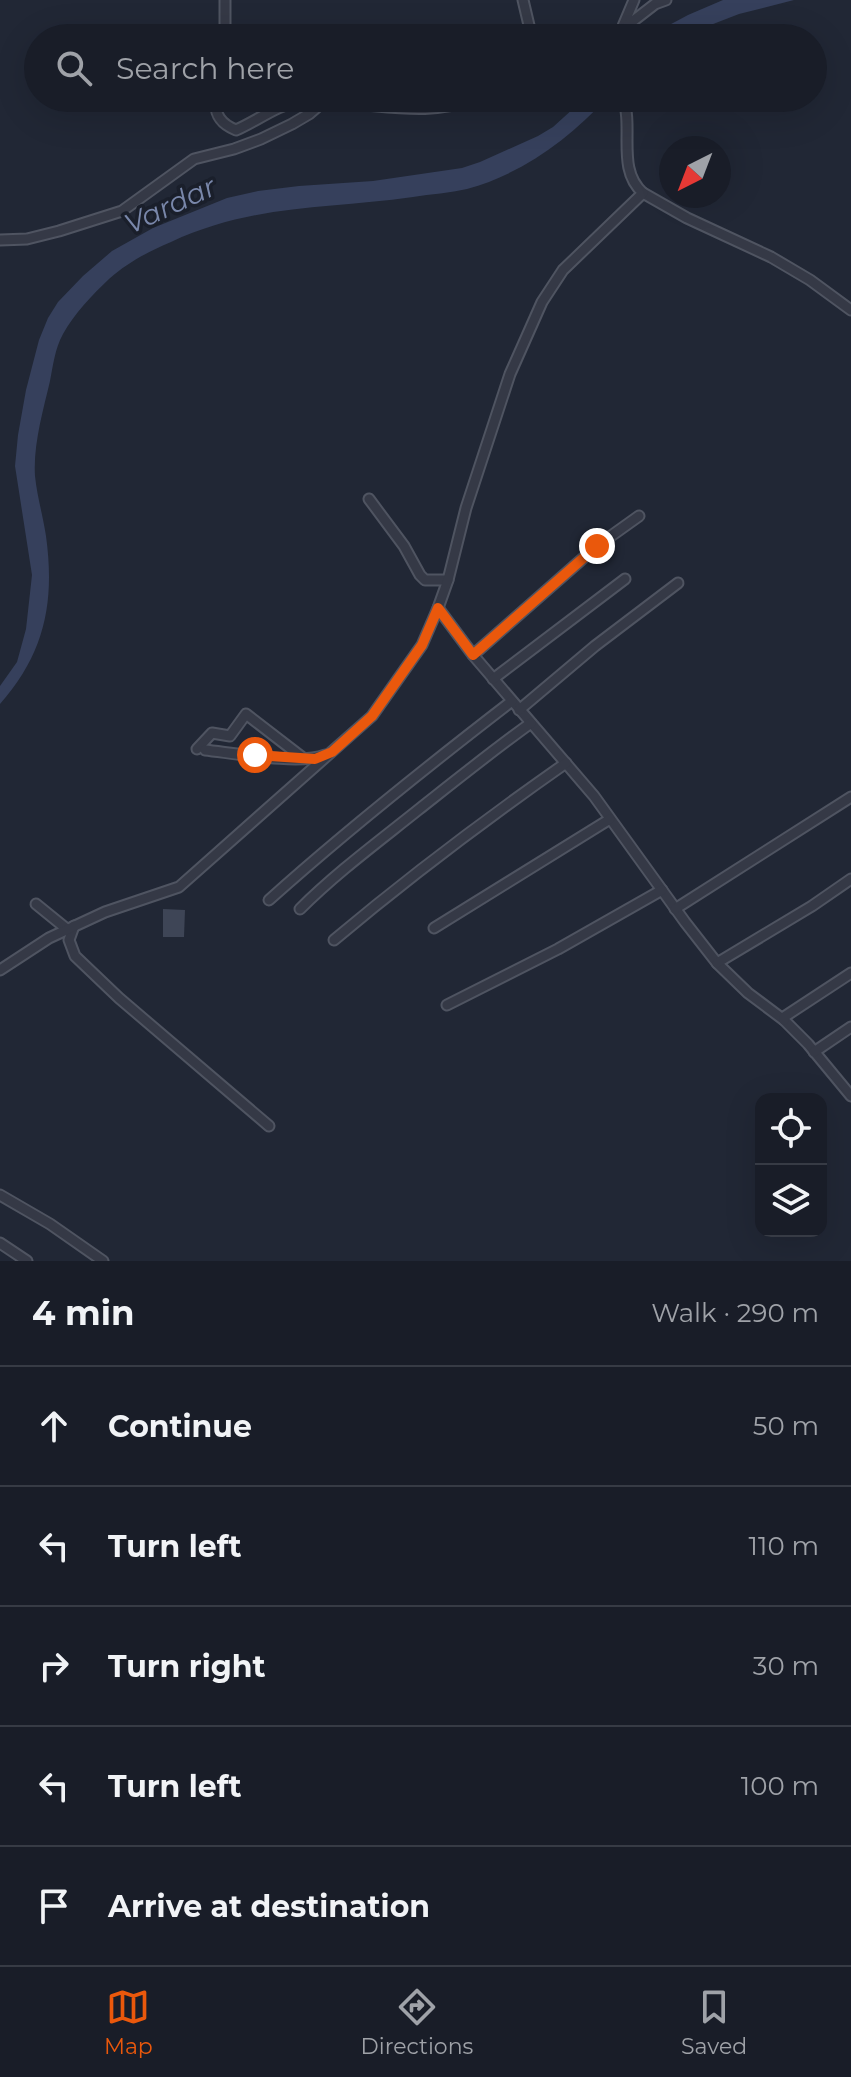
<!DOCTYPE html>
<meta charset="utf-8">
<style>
:root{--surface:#191d28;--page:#222630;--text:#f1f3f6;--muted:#9fa2a8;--line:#373b45;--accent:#ea580c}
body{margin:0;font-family:Montserrat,sans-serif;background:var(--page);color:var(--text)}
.controls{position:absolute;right:24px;bottom:24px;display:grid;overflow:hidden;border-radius:16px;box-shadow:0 8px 32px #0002}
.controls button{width:72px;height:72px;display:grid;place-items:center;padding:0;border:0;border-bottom:2px solid var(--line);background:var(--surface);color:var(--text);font:40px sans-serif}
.compass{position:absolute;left:659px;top:136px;width:72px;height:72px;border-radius:50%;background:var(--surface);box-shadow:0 8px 32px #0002;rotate:222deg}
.stop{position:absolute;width:24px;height:24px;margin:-18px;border:6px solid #ea580c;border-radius:50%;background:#fff}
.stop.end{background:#ea580c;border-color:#fff;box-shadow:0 2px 8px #0008}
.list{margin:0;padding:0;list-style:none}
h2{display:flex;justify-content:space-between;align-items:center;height:104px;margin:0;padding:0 32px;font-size:34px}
h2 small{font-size:26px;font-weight:400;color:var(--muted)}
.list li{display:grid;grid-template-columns:52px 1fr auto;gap:24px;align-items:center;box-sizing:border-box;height:120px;padding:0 32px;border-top:2px solid var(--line)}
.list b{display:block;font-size:30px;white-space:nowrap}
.list em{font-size:26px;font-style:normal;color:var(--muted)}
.icon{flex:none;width:44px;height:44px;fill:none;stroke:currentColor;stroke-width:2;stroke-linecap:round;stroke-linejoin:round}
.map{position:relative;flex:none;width:851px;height:1261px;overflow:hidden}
.search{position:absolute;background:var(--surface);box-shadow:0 8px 32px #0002;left:24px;right:24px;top:24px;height:88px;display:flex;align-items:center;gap:20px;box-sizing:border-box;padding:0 28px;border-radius:44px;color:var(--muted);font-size:30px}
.sheet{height:704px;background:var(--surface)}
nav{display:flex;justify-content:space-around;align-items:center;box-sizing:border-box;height:112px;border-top:2px solid var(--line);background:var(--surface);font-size:22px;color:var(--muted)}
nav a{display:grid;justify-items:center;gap:4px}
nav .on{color:var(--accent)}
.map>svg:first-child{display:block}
.water{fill:#36405c}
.building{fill:#3e4556}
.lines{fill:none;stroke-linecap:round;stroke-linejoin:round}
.street-casing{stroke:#4f5461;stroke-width:13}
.street{stroke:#353946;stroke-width:9}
.route{stroke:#ea580c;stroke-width:10}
.labels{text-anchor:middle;stroke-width:7;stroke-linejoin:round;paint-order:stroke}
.water-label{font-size:28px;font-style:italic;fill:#7987aa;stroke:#1a1f2b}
</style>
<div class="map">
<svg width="851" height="1261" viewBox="0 0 851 1261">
<rect width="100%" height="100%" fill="#212735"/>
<g class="water">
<polygon points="723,0 794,0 739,14 708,26 689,38 645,38 688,15"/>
<path d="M585,98H607C569,139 522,174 467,189C450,193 431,194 413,197C327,209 252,204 171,242C148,252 128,262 109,279C92,295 74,314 63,334C55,348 53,366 50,381C43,411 33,445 35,476C37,496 43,516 46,536C55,602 45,653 0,704V686L17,662L26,629L32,575L15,466L18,435L26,390L39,340L48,318L58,302L83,276L112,251L153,228L227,198L258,191L299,186L373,181L462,168L480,162L538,136L553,127Z"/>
</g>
<polygon class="building" points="163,909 185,910 184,937 163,937"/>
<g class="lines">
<g class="street-casing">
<g id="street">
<polyline points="523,0 532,38"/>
<polyline points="623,26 634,0"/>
<polyline points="225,38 225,0"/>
<polyline points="611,38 655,4 666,0"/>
<path d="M216,98C214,115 221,124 236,130C257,121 277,105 299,101C310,99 324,102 336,103C388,105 427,117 478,98"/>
<polyline points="643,193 687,218 771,257 810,280 851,310"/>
<polyline points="0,240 27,239 59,231 122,211 194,159 234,149 261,139 292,124 309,114 323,102"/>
<polyline points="369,499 404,546 420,575 425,580 448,580"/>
<polyline points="438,608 473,655 594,796 685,922 717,963 748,993 784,1020 808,1044 851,1096"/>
<polyline points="473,655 597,546 639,516"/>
<polyline points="493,679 625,579"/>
<polyline points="519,710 595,646 678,583"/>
<polyline points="197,749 212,733 230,736 246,714 303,758"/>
<path d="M205,750C233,753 301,765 325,755"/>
<path d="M269,900C347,830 429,765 512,701"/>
<polyline points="36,904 68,930"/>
<path d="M300,909C336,873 378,842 418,810C456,780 492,751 531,723"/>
<polyline points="675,909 851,797"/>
<polyline points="74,926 69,940 75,956 119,998 269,1126"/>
<polyline points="434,928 610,819"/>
<path d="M334,940C409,877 486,819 566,763"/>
<polyline points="717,963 812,906 851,879"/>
<path d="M0,970L49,938L105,912L179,887L372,716L422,645L438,608L448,580L466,508L510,374L542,302L563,270L643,193C616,169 634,129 623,98"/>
<polyline points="447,1005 558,949 662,890"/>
<polyline points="784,1020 784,1017 851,973"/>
<polyline points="814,1052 851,1027"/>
<polyline points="0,1195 50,1224 103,1261"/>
<polyline points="0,1243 27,1261"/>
</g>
</g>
<use href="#street" class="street"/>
</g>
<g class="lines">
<polyline class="route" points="255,755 315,759 332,752 372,716 422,645 438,608 473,655 597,546"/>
</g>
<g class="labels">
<g class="water-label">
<text transform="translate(170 205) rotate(-25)" y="10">Vardar</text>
</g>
</g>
</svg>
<div class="controls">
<button><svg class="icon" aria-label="locate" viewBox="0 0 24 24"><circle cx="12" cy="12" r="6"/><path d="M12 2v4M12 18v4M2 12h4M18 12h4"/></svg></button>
<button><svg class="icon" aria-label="layers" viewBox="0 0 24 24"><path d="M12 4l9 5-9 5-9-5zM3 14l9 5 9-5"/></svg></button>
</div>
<svg class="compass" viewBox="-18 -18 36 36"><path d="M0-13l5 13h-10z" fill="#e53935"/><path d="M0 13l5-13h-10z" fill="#9fa2a8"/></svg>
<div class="stop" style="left:255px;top:755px"></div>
<div class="stop end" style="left:597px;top:546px"></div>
<div class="search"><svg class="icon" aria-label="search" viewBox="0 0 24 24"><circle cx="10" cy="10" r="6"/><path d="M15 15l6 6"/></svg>Search here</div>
</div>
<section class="sheet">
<h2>4 min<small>Walk · 290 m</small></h2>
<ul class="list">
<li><svg class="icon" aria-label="ahead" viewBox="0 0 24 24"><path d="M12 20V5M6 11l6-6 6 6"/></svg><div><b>Continue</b></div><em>50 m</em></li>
<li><svg class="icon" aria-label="left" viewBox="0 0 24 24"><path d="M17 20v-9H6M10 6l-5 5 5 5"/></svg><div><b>Turn left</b></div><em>110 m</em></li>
<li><svg class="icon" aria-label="right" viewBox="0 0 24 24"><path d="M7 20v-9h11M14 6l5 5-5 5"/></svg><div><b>Turn right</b></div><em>30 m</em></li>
<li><svg class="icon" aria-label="left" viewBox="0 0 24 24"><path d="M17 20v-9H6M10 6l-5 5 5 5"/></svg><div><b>Turn left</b></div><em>100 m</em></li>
<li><svg class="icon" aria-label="arrive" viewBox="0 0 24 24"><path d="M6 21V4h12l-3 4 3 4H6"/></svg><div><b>Arrive at destination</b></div></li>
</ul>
</section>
<nav>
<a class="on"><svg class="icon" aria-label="map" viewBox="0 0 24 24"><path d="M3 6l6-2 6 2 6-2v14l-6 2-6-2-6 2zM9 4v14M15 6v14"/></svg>Map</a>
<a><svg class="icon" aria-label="directions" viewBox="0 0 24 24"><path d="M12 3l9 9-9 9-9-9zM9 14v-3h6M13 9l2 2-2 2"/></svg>Directions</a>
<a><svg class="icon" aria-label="saved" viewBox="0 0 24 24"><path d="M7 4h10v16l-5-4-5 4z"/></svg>Saved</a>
</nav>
